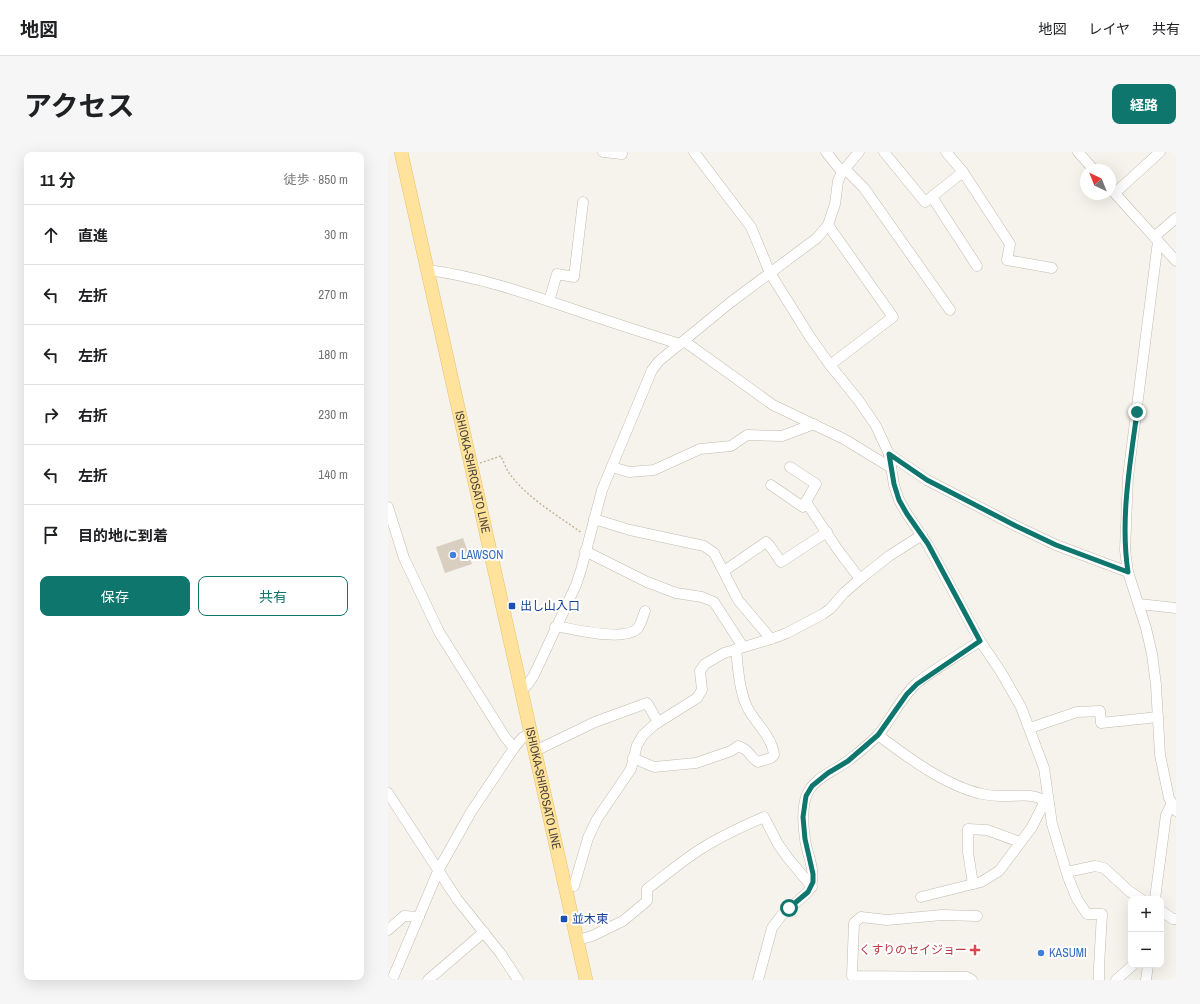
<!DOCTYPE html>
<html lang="ja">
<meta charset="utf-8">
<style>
:root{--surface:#fff;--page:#f6f6f6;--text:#202124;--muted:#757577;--line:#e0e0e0;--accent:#0f766e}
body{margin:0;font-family:"Archivo Narrow","Noto Sans JP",sans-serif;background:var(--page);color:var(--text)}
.controls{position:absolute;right:12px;bottom:12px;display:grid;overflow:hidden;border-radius:8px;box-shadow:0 4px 16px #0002}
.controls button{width:36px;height:36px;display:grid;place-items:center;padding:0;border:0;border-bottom:1px solid var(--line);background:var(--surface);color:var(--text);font:20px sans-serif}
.compass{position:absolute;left:692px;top:12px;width:36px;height:36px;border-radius:50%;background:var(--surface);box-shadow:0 4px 16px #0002;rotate:317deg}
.stop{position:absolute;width:12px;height:12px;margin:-9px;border:3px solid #0f766e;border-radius:50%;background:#fff}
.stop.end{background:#0f766e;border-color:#fff;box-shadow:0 1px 4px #0008}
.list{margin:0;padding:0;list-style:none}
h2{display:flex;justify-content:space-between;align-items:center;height:52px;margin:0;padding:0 16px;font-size:17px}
h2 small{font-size:13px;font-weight:400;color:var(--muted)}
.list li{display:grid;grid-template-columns:26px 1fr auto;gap:12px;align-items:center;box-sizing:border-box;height:60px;padding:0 16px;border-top:1px solid var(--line)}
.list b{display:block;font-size:15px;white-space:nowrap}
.list em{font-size:13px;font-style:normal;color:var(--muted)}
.actions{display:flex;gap:8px;padding:12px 16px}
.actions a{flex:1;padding:9px 0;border:1px solid var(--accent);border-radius:8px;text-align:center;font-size:14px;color:var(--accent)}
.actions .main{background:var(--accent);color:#fff}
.icon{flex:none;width:22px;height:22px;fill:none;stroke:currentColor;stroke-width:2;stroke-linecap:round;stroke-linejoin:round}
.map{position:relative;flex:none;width:788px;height:828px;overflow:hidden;border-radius:8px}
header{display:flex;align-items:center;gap:24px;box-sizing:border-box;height:56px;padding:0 20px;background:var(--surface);border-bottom:1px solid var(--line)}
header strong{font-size:19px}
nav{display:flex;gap:22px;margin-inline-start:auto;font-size:14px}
.intro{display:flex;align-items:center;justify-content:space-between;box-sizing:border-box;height:96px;padding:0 24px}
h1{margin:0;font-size:28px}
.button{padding:10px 18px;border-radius:8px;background:var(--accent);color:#fff;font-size:14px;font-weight:700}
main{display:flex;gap:24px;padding:0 24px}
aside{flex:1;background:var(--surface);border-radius:8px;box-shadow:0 4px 16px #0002}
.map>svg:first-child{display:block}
.building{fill:#d8cfc1}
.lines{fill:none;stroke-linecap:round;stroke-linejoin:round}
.minor-casing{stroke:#c2bbae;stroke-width:11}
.major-casing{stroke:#e6c16a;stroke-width:14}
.path{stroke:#c4b79f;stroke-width:1.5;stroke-dasharray:2 2;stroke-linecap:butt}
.minor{stroke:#fff;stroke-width:10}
.major{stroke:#ffe39c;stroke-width:13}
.route{stroke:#0f766e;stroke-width:5}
.shop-dot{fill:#3f7fe0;stroke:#fff;stroke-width:1.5}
.transit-dot{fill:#1a4fb4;stroke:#fff;stroke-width:1.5}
.health-dot{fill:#e0444e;stroke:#fff;stroke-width:1.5}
.labels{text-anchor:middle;stroke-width:4;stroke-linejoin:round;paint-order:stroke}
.street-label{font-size:12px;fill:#4b4439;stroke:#fff}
.shop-label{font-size:12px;fill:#366cbe;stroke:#fff;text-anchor:start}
.transit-label{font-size:12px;fill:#164399;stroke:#fff;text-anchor:start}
.health-label{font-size:12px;fill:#be3a42;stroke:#fff;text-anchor:end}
</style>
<header>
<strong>地図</strong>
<nav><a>地図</a><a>レイヤ</a><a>共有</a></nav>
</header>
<div class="intro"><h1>アクセス</h1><a class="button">経路</a></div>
<main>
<aside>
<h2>11 分<small>徒歩 · 850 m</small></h2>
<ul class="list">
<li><svg class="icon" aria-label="ahead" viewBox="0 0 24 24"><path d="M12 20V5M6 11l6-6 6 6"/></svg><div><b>直進</b></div><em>30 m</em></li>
<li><svg class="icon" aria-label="left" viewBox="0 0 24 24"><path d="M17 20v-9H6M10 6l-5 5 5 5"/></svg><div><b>左折</b></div><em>270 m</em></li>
<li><svg class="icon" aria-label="left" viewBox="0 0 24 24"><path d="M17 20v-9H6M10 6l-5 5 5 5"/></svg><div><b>左折</b></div><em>180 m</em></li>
<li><svg class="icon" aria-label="right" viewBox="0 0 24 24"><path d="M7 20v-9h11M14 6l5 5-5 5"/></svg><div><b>右折</b></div><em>230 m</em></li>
<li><svg class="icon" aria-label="left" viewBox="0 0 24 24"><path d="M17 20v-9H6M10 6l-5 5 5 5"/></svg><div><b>左折</b></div><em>140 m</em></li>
<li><svg class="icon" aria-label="arrive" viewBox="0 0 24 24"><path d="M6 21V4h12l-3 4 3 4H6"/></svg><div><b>目的地に到着</b></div></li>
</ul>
<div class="actions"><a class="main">保存</a><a>共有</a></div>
</aside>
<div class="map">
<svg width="788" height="828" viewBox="0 0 788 828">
<rect width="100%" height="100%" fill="#f6f3ec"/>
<polygon class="building" points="75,386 84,412 57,421 48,395"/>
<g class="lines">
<g class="minor-casing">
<g id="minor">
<polyline points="215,0 234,2"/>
<polyline points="306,0 363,75 382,121 422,185 442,213 471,249 488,274 501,302 506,333 511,348 519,362 540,393 592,489 613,520 633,555 656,616 664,672 680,725 689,747 699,762 714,762 711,814 711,828"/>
<polyline points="438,0 454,20"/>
<polyline points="496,0 537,50 575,20 558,0"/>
<polyline points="690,0 706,18"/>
<polyline points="457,17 476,36 562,158"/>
<polyline points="575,20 622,92 619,108 664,116"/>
<polyline points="722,36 788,109"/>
<polyline points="727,41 772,0"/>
<polyline points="544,45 589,114"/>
<polyline points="440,73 505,165 442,213"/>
<polyline points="766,85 788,66"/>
<polyline points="770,89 740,325 737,398 740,420 758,476 764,502 768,533 772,603 781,646 788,659"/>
<path d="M40,118C93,125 143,143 193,160C226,171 259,182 292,192"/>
<polyline points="161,149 169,122 186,125 195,50"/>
<polyline points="296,189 385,253 456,287 502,315"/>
<polyline points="501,302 539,328 628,374 668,393 740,420"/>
<polyline points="224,315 241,320 266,318 312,297 343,294 359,283 394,284 426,272"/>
<polyline points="383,333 415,355 428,332 402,315"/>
<polyline points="418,350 450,398 472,427"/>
<polyline points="0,355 16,406 51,480 117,585 126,596"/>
<polyline points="206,367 242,378 316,394 326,401 350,448 383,487"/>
<polyline points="197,399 259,430 288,441 314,445 326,450 355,495"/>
<polyline points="336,419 378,390 382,394 393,410 439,380"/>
<polyline points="751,452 788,456"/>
<path d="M167,475H173C189,478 238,490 250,476C253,472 255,464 257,459"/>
<polyline points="134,538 140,532 146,523 188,433 193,418 214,338 264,218 271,209 343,150 429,86 440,73 447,52 450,29 454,20 471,0"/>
<polyline points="642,576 689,560 712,559 713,571 770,565"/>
<path d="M490,583C519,605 558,634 594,642C599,643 606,644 612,644C628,645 643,640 657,649"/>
<polyline points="147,599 207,570 259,551 270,570"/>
<path d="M245,606L266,615L308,611L343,599L350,594C363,598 360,604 370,610L383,606L386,603C384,584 367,571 359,555C351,537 350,516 348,497"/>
<polyline points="0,641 69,747 113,802 130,828"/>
<polyline points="679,720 707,714 716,716 741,739 753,747"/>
<polyline points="585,732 580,700 580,677 599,678 632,690"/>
<polyline points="186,734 200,686 209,667 243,617 249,593 255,583 266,573 309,546 314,538 312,519 317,512 336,501 383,487 399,481 435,462 442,457 456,441 472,427 501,404 534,383"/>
<polyline points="533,745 593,730 611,719 644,675 657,649 660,649"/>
<polyline points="767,747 778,663 784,651"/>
<polyline points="773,759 785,767 788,767"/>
<polyline points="0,778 16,764 31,765"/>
<path d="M190,788L204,784L235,769L259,749V737C278,723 296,707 316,695C335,683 355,674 376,665L390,692L400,706L424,735"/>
<polyline points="4,828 51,717 83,660 126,596 134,586 143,581"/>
<polyline points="40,828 96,780"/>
<path d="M370,828L384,776L393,764L420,740C431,723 419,704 417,687C415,674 414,658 418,645C424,626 447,619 461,608C471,600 483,591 491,582C504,566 513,545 529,531C549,515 571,503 592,489"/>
<polyline points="584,828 579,825 464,824 466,771 473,765 499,768 554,763 589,764"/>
<polyline points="728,828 745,813"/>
<polyline points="758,828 760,813"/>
</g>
</g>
<g class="major-casing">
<g id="major">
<path id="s1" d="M13,0L198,828"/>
</g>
</g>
<path class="path" d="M92,311L113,304C115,309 118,316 121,321C139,346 169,363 194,381"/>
<use href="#minor" class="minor"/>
<use href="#major" class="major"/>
</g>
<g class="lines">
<path class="route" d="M401,756L420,740L425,730V722L417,687L415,665L418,644L424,634L440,621L460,609L490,583L519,542L529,532L592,489L540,392L519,362L511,348L506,332L501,302L539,328L628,374L668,393L740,420C732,367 742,313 749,260"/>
</g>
<g class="shop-dot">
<circle cx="65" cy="403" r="4"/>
<circle cx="653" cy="801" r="4"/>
</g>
<g class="transit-dot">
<rect x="120" y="450" width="8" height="8" rx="2"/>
<rect x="172" y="763" width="8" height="8" rx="2"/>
</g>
<path class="health-dot" d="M585 792h4v4h4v4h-4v4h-4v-4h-4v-4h4z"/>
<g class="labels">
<g class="street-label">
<text dy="4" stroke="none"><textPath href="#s1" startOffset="328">ISHIOKA-SHIROSATO LINE</textPath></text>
<text dy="4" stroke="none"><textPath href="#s1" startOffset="652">ISHIOKA-SHIROSATO LINE</textPath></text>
</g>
<g class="shop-label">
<text x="73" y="407">LAWSON</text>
<text x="661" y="805">KASUMI</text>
</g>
<g class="transit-label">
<text x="132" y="458">出し山入口</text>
<text x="184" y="771">並木東</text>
</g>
<g class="health-label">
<text x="579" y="802">くすりのセイジョー</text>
</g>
</g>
</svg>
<div class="controls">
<button>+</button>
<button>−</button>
</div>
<svg class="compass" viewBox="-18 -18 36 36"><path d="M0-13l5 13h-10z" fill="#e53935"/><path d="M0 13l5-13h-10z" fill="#757577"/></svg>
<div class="stop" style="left:401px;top:756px"></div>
<div class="stop end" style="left:749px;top:260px"></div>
</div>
</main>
